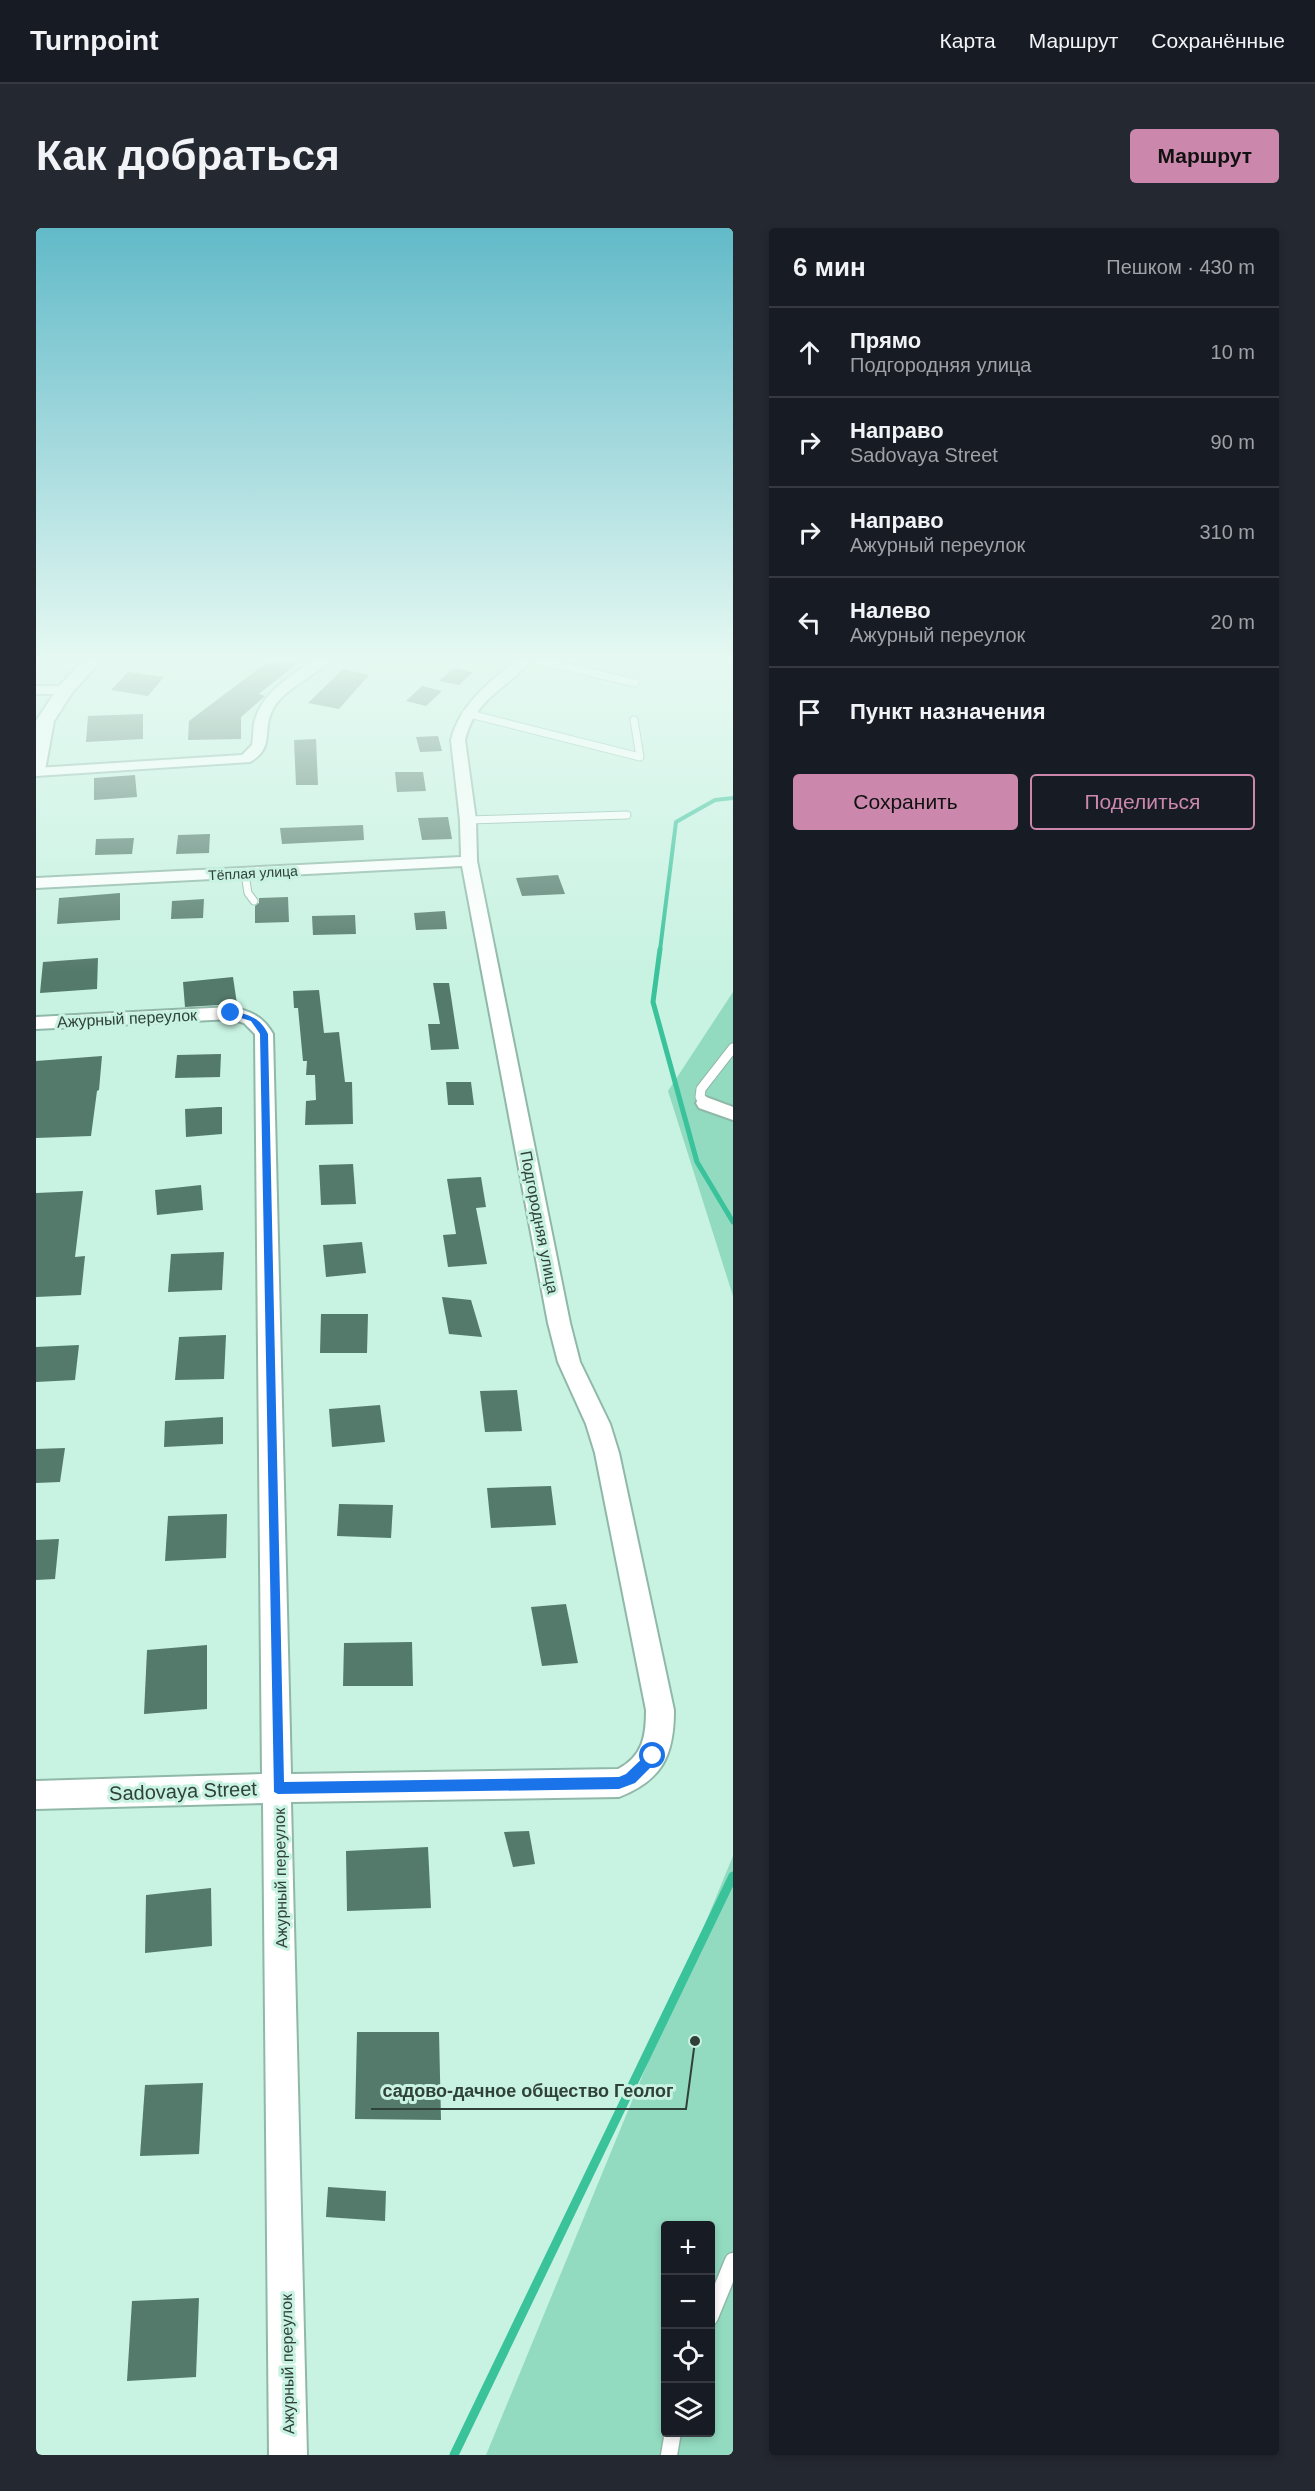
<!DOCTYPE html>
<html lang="ru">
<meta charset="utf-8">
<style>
:root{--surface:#171b24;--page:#242831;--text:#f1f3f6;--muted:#9ea1a6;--line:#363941;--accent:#cb88ac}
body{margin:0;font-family:Arial,sans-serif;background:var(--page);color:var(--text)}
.controls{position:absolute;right:18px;bottom:18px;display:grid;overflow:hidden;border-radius:6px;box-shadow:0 3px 9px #0003}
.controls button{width:54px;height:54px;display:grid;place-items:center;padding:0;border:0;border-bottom:2px solid var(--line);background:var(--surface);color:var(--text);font:30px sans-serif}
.stop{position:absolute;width:18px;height:18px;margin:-14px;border:4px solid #1a73e8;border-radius:50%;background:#fff}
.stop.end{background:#1a73e8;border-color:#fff;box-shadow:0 2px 6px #0008}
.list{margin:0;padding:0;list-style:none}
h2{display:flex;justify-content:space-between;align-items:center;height:78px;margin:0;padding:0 24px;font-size:26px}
h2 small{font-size:20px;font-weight:400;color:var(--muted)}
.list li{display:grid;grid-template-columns:39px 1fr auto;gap:18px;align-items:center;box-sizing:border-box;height:90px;padding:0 24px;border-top:2px solid var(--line)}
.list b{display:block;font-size:22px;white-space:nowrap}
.list p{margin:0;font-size:20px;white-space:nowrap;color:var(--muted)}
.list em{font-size:20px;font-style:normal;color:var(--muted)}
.actions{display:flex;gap:12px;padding:18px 24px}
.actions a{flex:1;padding:14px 0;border:2px solid var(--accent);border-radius:6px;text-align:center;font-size:21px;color:var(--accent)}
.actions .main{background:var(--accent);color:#111}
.icon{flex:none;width:33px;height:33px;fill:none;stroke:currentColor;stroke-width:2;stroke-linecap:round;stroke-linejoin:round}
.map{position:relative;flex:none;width:697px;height:2227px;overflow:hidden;border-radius:6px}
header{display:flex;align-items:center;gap:36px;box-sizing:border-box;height:84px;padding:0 30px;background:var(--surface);border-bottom:2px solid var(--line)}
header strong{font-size:28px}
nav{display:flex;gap:33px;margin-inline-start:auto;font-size:21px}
.intro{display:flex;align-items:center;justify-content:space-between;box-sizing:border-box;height:144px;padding:0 36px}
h1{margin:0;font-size:42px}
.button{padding:15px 27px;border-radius:6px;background:var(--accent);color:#111;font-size:21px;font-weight:700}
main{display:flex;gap:36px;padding:0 36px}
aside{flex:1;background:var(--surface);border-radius:6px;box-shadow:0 3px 9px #0003}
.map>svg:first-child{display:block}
.green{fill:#92dbc1;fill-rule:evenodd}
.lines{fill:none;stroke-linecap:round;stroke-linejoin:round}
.stream-far2{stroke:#3ac29b;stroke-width:4}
.stream-far1{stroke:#3ac29b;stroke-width:5}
.stream{stroke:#3ac29b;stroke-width:9}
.building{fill:#547a6c}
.service-far2-casing{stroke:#90b8a9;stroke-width:9}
.service-far1-casing{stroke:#90b8a9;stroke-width:11}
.service-casing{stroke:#90b8a9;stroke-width:19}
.minor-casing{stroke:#90b8a9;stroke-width:4}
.tertiary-casing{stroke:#90b8a9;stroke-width:4}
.service-far2{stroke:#fff;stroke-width:7}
.service-far1{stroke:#fff;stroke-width:9}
.service{stroke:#fff;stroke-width:16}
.minor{fill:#fff;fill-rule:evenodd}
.tertiary{fill:#fff;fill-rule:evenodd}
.route{fill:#1a73e8}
.labels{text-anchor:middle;stroke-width:6;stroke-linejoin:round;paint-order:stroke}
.far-street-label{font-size:14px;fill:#30413b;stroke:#c8f2e2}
.street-label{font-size:16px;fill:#30413b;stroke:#c8f2e2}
.near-street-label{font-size:20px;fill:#30413b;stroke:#c8f2e2}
.leader{fill:none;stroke:#30413b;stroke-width:2}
.callout-dot{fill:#30413b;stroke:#c8f2e2;stroke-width:2}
.callout-label{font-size:18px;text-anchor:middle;font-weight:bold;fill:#30413b;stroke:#c8f2e2;stroke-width:6;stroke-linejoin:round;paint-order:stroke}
</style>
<header>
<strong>Turnpoint</strong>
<nav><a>Карта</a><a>Маршрут</a><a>Сохранённые</a></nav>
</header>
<div class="intro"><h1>Как добраться</h1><a class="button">Маршрут</a></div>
<main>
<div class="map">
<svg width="697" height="2227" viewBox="0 0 697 2227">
<rect width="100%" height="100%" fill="#c8f2e2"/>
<g class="green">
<polygon points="697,764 697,1068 632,863"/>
<path d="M697,1628V2227H450ZM630,1998H674V2204H630Z"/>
</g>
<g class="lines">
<polyline class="stream-far2" points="624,722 640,594 679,572 697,570"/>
<polyline class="stream-far1" points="624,721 617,774 661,934 697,994"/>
<polyline class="stream" points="418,2227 697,1648"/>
</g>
<g class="building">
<polygon points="234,432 265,432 223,466 229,468 205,489 205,511 152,512 153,493"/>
<polygon points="418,440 437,444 423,457 403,453"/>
<polygon points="307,441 333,447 303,481 272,475"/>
<polygon points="92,444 128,449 112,468 75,462"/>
<polygon points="386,458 406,463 390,478 370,473"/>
<polygon points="107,486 107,511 50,514 52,488"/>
<polygon points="402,508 406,523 384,524 380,509"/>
<polygon points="280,511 282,557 260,557 258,512"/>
<polygon points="359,544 387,544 390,563 361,564"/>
<polygon points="99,547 101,569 58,572 58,550"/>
<polygon points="412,589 416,611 386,612 382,590"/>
<polygon points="327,597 328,612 246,616 244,600"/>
<polygon points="174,606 173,625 140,626 142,607"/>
<polygon points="98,610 96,626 59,627 60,611"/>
<polygon points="522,647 529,666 486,668 480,650"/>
<polygon points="84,665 84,692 21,696 23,670"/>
<polygon points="252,669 253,694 219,695 219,678 223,675 223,670"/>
<polygon points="168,671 167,690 135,691 136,673"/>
<polygon points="409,683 411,701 380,702 378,685"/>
<polygon points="319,687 320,706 277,707 276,688"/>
<polygon points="62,730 61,761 4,765 7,734"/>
<polygon points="197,749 201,776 149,779 147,754"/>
<polygon points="397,755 413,755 423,821 395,822 392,796 404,796"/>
<polygon points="283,762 288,805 303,804 309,854 316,854 317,896 269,897 270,873 280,872 279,847 270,847 271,833 267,833 262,780 258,780 257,763"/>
<polygon points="185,826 184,849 139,850 141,827"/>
<polygon points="66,828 63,862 61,863 55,908 0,910 0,833"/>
<polygon points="410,854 435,854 438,877 412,877"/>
<polygon points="182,879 186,879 186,906 150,909 149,881"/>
<polygon points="317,936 320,976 285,977 283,937"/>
<polygon points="445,949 450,979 440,980 451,1036 412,1039 407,1007 420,1006 411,951"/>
<polygon points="165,957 167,982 121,987 119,962"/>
<polygon points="47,963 39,1029 49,1028 45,1067 0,1069 0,965"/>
<polygon points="326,1014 330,1045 290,1049 287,1017"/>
<polygon points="188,1024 186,1062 132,1064 135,1026"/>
<polygon points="406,1069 435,1072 446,1109 413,1106"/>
<polygon points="285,1086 332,1086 331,1125 284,1125"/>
<polygon points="190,1107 188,1151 139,1152 143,1109"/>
<polygon points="43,1117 39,1152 0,1154 0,1119"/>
<polygon points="481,1162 486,1203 449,1204 444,1163"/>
<polygon points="344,1177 349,1214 296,1219 293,1181"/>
<polygon points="187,1189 187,1216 128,1219 129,1193"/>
<polygon points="29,1220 24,1254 0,1255 0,1221"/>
<polygon points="515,1258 520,1297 455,1300 451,1260"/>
<polygon points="303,1276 357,1277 355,1310 301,1308"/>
<polygon points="191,1286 190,1330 129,1333 132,1288"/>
<polygon points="23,1311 19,1351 0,1352 0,1312"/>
<polygon points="530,1376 542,1435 506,1438 495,1379"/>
<polygon points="376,1414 377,1458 307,1458 308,1415"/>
<polygon points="171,1417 171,1481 108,1486 111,1422"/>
<polygon points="493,1603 499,1636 477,1639 468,1604"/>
<polygon points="392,1619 395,1680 311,1683 310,1623"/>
<polygon points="175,1660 176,1718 109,1725 110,1667"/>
<polygon points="321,1804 403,1804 405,1892 319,1891"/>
<polygon points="167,1855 163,1926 104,1928 109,1857"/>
<polygon points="292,1959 350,1963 349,1993 290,1989"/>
<polygon points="163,2070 160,2149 91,2153 96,2073"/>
</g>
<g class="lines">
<g class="service-far2-casing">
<g id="service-far2">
<polyline points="502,432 599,455"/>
<polyline points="430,485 604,529 598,492"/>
<polyline points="432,592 591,587"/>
<polyline points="209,646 212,665 218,673"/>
</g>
</g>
<g class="service-far1-casing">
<polyline id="service-far1" points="670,875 664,869 665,861 697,820"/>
</g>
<g class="service-casing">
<g id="service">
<polyline points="674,2089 697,2033"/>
<polyline points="633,2227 637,2204"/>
</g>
</g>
<g class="minor-casing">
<g id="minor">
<path d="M277,432H293C277,451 249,459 237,481C225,502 240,519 214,534L0,548V540L206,527L216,517C218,508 216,498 220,489C228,463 257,447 277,432Z"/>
<path d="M480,432H495C470,462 439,470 429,512L440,592L441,633L534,1095L544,1134L574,1196L583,1225L638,1482C638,1528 626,1552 583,1569L255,1574L271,2227H233L227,1575L0,1581V1553L226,1546L219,806L208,795L195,791L0,801V789L195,779C214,783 227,788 237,806L255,1546L582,1541C607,1528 610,1508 610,1482L559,1225L550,1196L522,1134L512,1095L426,638L0,660V650L425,629L424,592L415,512C424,476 453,455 480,432Z"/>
<polygon points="0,458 29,458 36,462 29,466 0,466"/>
<polygon points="670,869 697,879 697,892 663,880 660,875 663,870"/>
</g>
</g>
<g class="tertiary-casing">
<polygon id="tertiary" points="48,432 65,432 36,465 18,493 9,542 7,546 0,548 0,493 23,458"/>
</g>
<use href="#service-far2" class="service-far2"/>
<use href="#service-far1" class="service-far1"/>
<use href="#service" class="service"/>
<use href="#minor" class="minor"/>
<use href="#tertiary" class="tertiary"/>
</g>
<linearGradient id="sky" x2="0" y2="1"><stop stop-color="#62bac9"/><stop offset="0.58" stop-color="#e6f9f2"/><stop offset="1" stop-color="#e6f9f2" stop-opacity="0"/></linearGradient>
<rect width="697" height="744" fill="url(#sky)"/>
<path class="route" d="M195,782C212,787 224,789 232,806L248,1554L583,1549L590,1546L613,1524H621V1533L599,1555L583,1561L242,1566L238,1564L224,806L215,793L192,786L191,785Z"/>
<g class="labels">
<g class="far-street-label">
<text transform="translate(217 645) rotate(-3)" y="5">Тёплая улица</text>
</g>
<g class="street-label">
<text transform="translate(91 790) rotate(-3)" y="6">Ажурный переулок</text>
<text transform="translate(504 994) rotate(79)" y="6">Подгородняя улица</text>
<text transform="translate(244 1650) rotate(-91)" y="6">Ажурный переулок</text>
<text transform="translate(251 2136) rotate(-91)" y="6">Ажурный переулок</text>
</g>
<g class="near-street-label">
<text transform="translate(147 1563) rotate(-2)" y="7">Sadovaya Street</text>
</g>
</g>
<path class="leader" d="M659 1813L650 1881H335"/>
<circle class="callout-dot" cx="659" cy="1813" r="6"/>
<g class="callout-label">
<text x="492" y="1869">садово-дачное общество Геолог</text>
</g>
</svg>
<div class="controls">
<button>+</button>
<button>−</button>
<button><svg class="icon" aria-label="locate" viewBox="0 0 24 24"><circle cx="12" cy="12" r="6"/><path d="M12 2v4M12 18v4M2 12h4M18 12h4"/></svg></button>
<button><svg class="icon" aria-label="layers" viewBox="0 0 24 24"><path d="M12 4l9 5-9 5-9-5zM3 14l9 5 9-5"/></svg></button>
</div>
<div class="stop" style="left:617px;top:1528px"></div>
<div class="stop end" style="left:195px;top:785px"></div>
</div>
<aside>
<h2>6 мин<small>Пешком · 430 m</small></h2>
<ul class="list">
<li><svg class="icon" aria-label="ahead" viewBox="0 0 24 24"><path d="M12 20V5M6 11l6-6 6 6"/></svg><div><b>Прямо</b><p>Подгородняя улица</p></div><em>10 m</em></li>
<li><svg class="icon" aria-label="right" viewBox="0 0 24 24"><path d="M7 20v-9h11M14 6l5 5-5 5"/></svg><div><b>Направо</b><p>Sadovaya Street</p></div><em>90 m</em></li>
<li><svg class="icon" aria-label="right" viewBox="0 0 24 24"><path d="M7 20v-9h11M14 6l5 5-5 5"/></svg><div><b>Направо</b><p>Ажурный переулок</p></div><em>310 m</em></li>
<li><svg class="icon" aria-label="left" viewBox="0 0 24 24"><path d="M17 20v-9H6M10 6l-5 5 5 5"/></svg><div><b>Налево</b><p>Ажурный переулок</p></div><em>20 m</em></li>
<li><svg class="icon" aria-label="arrive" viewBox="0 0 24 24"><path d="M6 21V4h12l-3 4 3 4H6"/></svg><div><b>Пункт назначения</b></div></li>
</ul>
<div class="actions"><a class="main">Сохранить</a><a>Поделиться</a></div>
</aside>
</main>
